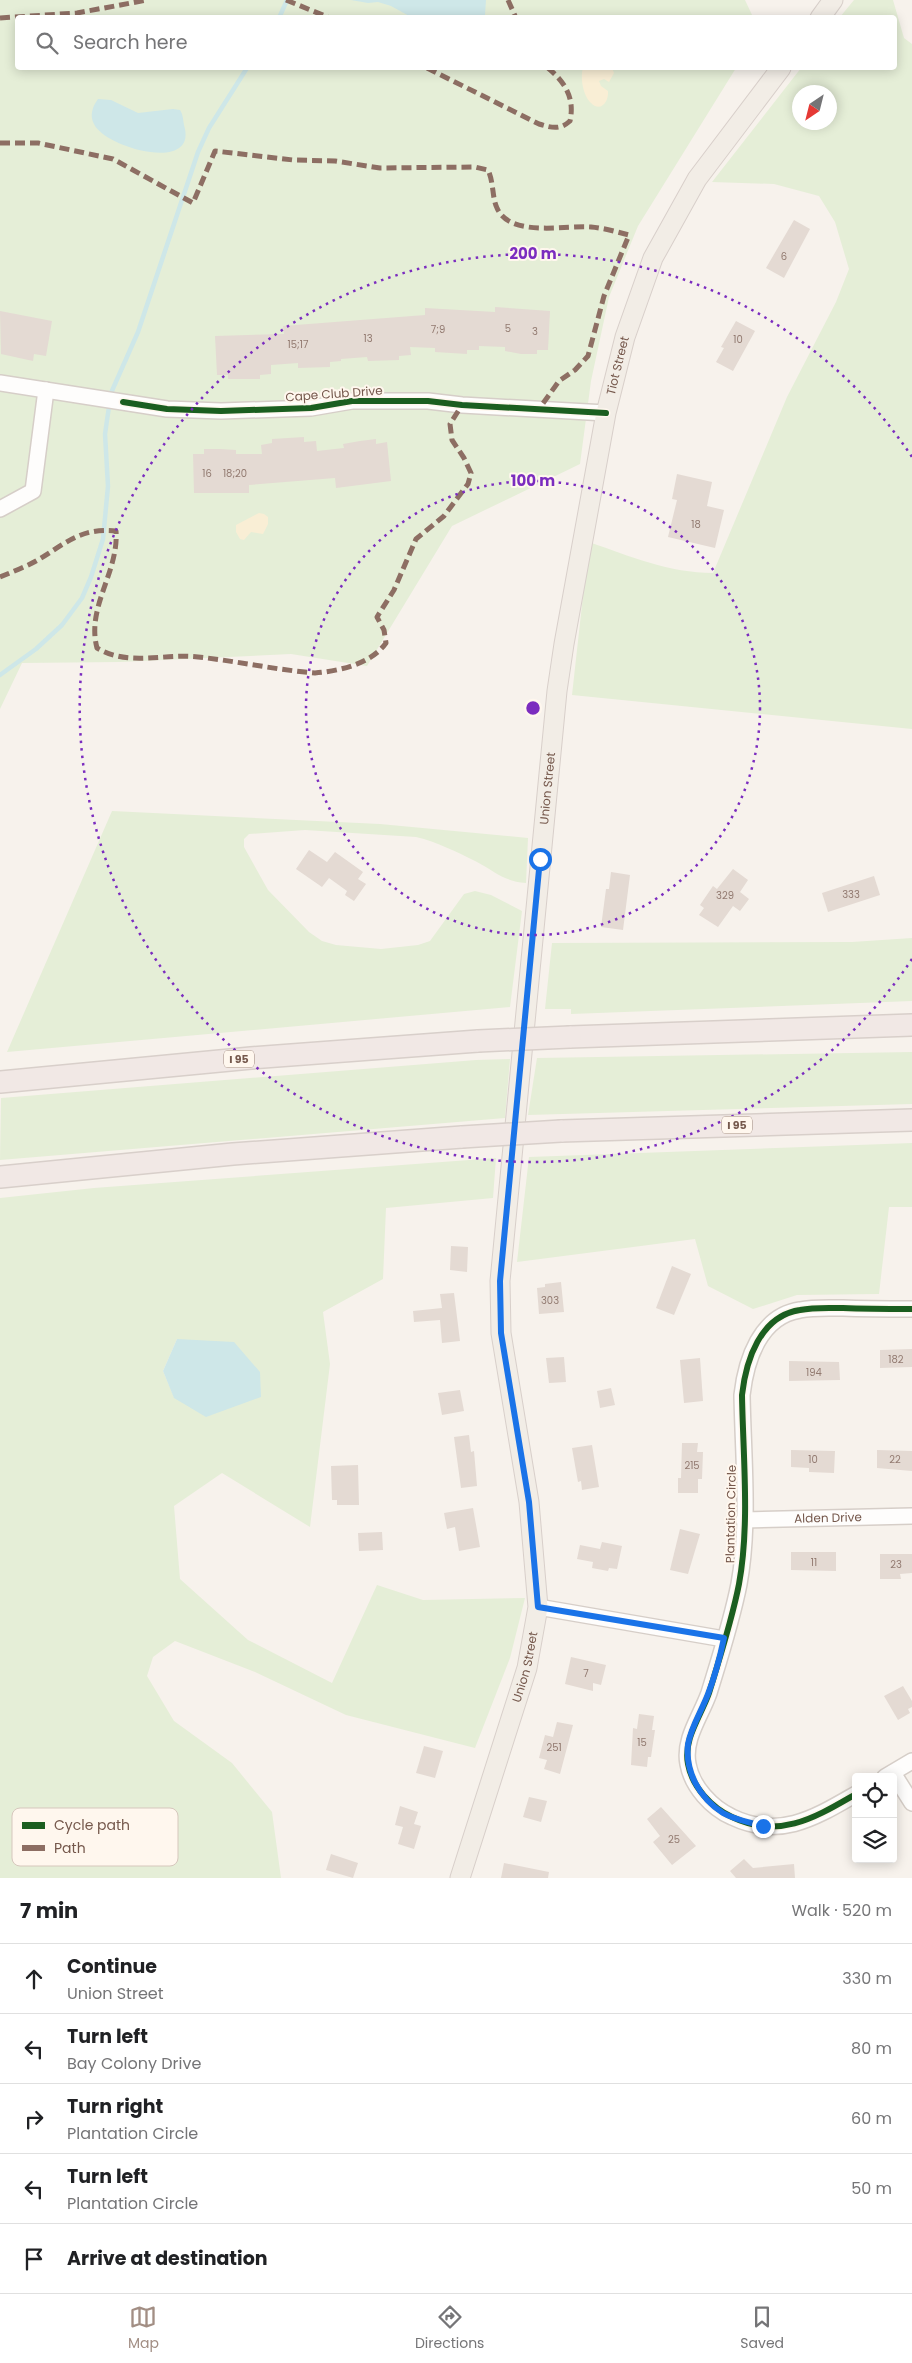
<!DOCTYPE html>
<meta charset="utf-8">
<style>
:root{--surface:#fff;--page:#f6f6f6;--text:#202124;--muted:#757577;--line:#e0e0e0;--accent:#a28e84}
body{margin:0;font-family:Poppins,sans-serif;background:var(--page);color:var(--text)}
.controls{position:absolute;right:15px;bottom:15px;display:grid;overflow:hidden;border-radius:5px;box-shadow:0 2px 12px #0003}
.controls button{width:45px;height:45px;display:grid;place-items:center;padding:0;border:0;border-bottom:1px solid var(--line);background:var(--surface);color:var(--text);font:25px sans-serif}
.compass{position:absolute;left:792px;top:85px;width:45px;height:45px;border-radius:50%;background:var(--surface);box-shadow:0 2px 12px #0003;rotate:215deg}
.stop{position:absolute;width:15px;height:15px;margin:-11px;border:4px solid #1a73e8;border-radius:50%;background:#fff}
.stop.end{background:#1a73e8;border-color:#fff;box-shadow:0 1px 5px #0008}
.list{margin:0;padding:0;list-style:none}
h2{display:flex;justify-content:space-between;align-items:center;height:65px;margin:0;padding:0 20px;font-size:21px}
h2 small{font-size:16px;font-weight:400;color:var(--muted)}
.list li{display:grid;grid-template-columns:32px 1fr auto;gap:15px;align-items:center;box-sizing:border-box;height:70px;padding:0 20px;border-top:1px solid var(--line)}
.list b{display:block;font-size:19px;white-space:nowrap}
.list p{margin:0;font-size:16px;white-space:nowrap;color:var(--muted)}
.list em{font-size:16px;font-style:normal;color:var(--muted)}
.icon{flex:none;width:28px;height:28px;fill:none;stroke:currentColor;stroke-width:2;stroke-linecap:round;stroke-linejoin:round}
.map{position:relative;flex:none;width:912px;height:1878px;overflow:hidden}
.search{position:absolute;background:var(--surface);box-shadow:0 2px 12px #0003;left:15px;right:15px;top:15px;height:55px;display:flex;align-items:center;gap:12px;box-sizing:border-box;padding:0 18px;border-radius:5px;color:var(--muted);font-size:19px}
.sheet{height:415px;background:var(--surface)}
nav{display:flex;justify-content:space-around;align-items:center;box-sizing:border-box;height:70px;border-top:1px solid var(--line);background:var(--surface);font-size:14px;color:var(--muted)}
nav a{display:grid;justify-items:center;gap:2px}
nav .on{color:var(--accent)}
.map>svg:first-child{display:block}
.green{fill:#e5eed7;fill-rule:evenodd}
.sand{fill:#f9eed5}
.water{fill:#cee7e8}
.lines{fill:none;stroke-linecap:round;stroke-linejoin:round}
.stream{stroke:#cee7e8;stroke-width:4.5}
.building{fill:#e4dad3}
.minor-casing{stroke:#d6cec8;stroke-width:18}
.major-casing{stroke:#d8cfca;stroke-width:21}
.highway-casing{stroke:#d8cfca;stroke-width:24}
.minor{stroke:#fefdfc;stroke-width:15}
.major{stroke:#f2ede6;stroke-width:19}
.highway{stroke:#f1e8e5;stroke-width:21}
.highway-bridge-casing{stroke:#d8cfca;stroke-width:24;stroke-linecap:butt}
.highway-bridge{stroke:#f1e8e5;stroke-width:21}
.quiet{stroke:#8d6e63;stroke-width:5;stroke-dasharray:10 5;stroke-linecap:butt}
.cycleway-casing{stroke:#fff7ee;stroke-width:9}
.cycleway{stroke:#1b5e20;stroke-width:6}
.route{stroke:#1a73e8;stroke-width:6}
.ring{fill:none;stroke:#7b2cbf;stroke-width:2.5;stroke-dasharray:2.5 5}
.labels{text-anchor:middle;stroke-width:4;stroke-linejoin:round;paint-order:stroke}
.number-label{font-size:10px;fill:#927a70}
.shield{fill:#fff7ee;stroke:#9e887d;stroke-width:1}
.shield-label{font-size:11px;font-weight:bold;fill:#75584c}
.street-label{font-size:12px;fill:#75584c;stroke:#fff7ee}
.key{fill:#fff7ee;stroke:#d6c7bd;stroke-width:1}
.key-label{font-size:14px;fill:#75584c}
.centre{fill:#7b2cbf;stroke:#fff7ee;stroke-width:2.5}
.ring-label{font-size:15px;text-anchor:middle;font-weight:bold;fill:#7b2cbf;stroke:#fff7ee;stroke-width:4;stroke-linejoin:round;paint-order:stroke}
</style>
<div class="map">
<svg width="912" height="1878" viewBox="0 0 912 1878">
<rect width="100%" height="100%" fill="#f7f2ec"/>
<g class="green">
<polygon points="0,0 745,0 753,17 18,18 18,68 736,68 638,226 609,297 591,381 580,464 452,526 367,666 291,654 120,662 22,663 0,709"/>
<path d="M854,0H893L904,38L912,44V729L572,695L589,542C629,556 670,573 713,573L787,397L836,302L849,269L835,222L819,196L774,184L712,182L801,68H894V18L840,17ZM800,92H830V122H800Z"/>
<path d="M112,811L380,824L528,838L526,883C503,881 496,872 477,862C457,852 437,842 416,837L305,830L249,834L244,839V847L268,890L309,932L322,941L336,945L381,949L418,945L430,941L464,894L475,891L491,895L522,911L510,1007L7,1052Z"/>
<polygon points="912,938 912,1001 571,1014 571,1009 545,1009 552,943 852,942"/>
<polygon points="912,1052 912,1104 528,1115 537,1058"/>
<polygon points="510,1059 505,1118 0,1160 1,1098 476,1060"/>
<polygon points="912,1143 912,1207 889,1207 879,1294 797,1295 753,1309 708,1286 695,1239 517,1262 529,1157"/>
<path d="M496,1158L493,1198L386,1208L383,1279L323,1312L330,1364L310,1527L222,1473L174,1506L180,1579L248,1640L332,1683L377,1585L423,1600L525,1598L510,1658L475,1748L346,1715L255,1672L175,1641L153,1657L147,1676L174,1721L232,1763L272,1812L281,1878H0V1198L94,1188ZM177,1339L174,1397L163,1371Z"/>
</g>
<g class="sand">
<path d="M583,68H612L614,73L609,82L604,79L599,81L601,86L608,91C609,101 601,113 591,103C583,96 580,77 583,68Z"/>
<polygon points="259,513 264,514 268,517 268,524 263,534 251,532 244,540 240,539 236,532 236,525"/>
</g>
<g class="water">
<polygon points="351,0 486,0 485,15 483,17 411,17 391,6 378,2 368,3"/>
<path d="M98,99L111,100L138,113L173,109L180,110C183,115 183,119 184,125C199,174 105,148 94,124C89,115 93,106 98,99Z"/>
<polygon points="177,1339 234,1342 260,1372 261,1397 206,1417 174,1398 163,1371"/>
</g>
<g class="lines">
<g class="stream">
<polyline points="279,18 287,0"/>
<polyline points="0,675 36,649 62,625 82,598 91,577 103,539 108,486 105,434 111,393 138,332 198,152 209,128 247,68"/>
</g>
</g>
<g class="building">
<polygon points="794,220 810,229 784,278 766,268"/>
<polygon points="495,307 550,311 548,350 537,350 537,354 521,354 505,351 505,347 479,346 479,350 467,350 467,354 435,352 435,348 410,347 411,355 399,356 399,360 368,361 367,357 341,359 341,361 330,362 330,367 298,368 298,363 271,365 271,374 260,375 260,379 228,379 228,375 217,375 215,336 284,334 283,326 425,315 425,308 495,312"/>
<polygon points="0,311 52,321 46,356 34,354 33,361 1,354"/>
<polygon points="736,321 755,331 733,371 716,362 724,348 721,347"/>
<polygon points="304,437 304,442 316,441 317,451 344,448 343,444 360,441 376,439 376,444 387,442 391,481 336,488 335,478 249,485 249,493 194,493 193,454 204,454 204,449 220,449 236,450 236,454 262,454 261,445 272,443 272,439"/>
<polygon points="677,474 712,482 707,506 724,510 715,548 668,537 677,500 672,499"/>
<polygon points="309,850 327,862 335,852 363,872 358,879 366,884 354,901 345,895 347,891 329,878 322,887 296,869"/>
<polygon points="733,869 748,880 740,892 749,899 740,911 733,906 718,927 699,915 704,908 700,905 713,886 717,889"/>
<polygon points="611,872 630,875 623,930 601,927 606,889 609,889"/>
<polygon points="874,876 880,895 828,912 822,893"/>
<polygon points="451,1246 468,1247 467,1272 450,1270"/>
<polygon points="672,1266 691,1274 674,1315 656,1308"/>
<polygon points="561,1282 564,1312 539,1314 537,1288 545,1287 545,1284"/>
<polygon points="454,1293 460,1341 442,1343 440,1320 414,1322 413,1311 442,1308 440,1294"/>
<polygon points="912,1349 912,1367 880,1368 880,1350"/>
<polygon points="564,1357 566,1382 549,1383 546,1358"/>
<polygon points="700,1358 703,1401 684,1403 680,1360"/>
<polygon points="789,1361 839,1362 840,1380 789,1381"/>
<polygon points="611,1388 615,1405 600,1408 597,1391"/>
<polygon points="460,1390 464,1411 442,1415 438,1393"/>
<polygon points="469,1435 471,1452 474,1451 477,1486 461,1488 454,1437"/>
<polygon points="682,1443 698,1443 697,1452 703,1452 702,1479 698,1479 698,1493 678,1493 678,1478 681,1478"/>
<polygon points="592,1445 599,1487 582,1490 581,1481 578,1482 572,1448"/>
<polygon points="791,1450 835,1451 834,1473 809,1472 809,1468 791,1467"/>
<polygon points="877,1450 912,1451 912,1471 877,1468"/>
<polygon points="358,1465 359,1505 337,1505 337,1500 332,1500 331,1466"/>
<polygon points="473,1508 480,1547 459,1551 455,1527 447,1529 444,1513"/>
<polygon points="680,1529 700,1534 688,1574 670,1570"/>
<polygon points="382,1532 383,1550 359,1551 358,1533"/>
<polygon points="602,1542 622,1546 617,1569 609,1568 608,1571 592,1568 593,1562 577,1559 580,1545 600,1549"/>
<polygon points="791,1552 836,1552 836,1571 791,1570"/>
<polygon points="880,1554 912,1554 912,1573 900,1574 901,1579 880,1579"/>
<polygon points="571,1657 606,1665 601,1685 593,1683 593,1691 565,1684"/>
<polygon points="903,1686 912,1701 912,1707 908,1709 910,1713 898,1720 884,1696"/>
<polygon points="639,1714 654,1716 652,1730 655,1730 651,1757 648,1757 647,1767 631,1765 633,1728 637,1729"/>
<polygon points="557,1722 573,1725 560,1774 544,1769 547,1760 539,1758 545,1735 553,1737"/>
<polygon points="424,1746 443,1751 435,1778 416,1773"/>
<polygon points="529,1797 547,1801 541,1822 523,1817"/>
<polygon points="400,1806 418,1812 414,1824 421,1826 414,1849 398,1844 403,1827 395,1825"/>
<polygon points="661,1807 696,1846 672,1865 653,1842 660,1836 647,1819"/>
<polygon points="331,1854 358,1863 353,1878 326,1870"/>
<polygon points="744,1859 753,1868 794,1864 795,1878 736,1878 730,1871"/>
<polygon points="504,1863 549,1872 548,1878 501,1878"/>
</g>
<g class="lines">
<g class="minor-casing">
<g id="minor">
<polyline points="0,383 167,409 221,411 311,408 352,401 428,401 462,405 606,413"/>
<polyline points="0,509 33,491 46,390"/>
<path id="s1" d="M744,1520L912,1516"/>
<polyline points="538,1607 724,1639"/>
<polyline points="893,1773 912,1803"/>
<polyline points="885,1777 912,1761"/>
<path d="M856,1794C816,1817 780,1840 732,1817C712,1808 692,1787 688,1764C683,1739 701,1716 709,1693C720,1657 732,1620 739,1584C750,1524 743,1456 742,1395C746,1360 760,1316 800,1310C814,1307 829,1308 843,1308C866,1309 889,1309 912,1309"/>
</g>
</g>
<g class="major-casing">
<g id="major">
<polyline points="820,18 833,0"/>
<path id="s2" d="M460,1878L527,1668L538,1607L529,1502L501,1333L500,1281L557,691L564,644L606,413L625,337L653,258L697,179L781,68"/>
</g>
</g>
<g class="highway-casing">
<g id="highway">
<polyline points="570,1037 912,1025"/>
<polyline points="0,1082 251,1058 478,1041"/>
<polyline points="561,1131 912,1120"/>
<polyline points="0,1177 233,1154 462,1137"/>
</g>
</g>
<use href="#minor" class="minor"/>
<use href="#major" class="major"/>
<use href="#highway" class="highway"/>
<g class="highway-bridge-casing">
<g id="highway-bridge">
<polyline points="478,1041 570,1037"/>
<polyline points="462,1137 561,1131"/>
</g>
</g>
<use href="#highway-bridge" class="highway-bridge"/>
<g class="quiet">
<polyline points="286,0 330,18"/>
<polyline points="508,0 516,18"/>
<polyline points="0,18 77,13 147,0"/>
<path d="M427,68L539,124C552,128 560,130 570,121C575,98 565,82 548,68"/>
<path d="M0,143H38L113,159L193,203L215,151L293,160L335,161L380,168L475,167L488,170C494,183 492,198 497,208C510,238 566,225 591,227C604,228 617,232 629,235L604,296L588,356L575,370L559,381L539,409"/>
<path d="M0,577C12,572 25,567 36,561C64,545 80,527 116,531C119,572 86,607 97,648C129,667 163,653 198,657C237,661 276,670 315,673C339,671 371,664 386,643L384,630L377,617L394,590L416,539L444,516L468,484L471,473L464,458L452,440L450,424L462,405"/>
</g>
<g class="cycleway-casing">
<g id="cycleway">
<polyline points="123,402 167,409 221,411 311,408 352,401 428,401 462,405 606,413"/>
<path d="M856,1794C816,1817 780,1840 732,1817C712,1808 692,1787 688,1764C683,1739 701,1716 709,1693C720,1657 732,1620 739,1584C750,1524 743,1456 742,1395C746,1360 760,1316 800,1310C814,1307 829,1308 843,1308C866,1309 889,1309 912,1309"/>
</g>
</g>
<use href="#cycleway" class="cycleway"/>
</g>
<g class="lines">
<path class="route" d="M540,859L500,1281L501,1333L529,1502L538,1607L724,1638C720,1657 715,1676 708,1694C702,1710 691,1727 688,1744C685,1771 699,1798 723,1813C735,1820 749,1822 763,1826"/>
</g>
<g class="ring">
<circle cx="533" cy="708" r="227"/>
<path d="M912 959A454 454 0 1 1 912 457"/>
</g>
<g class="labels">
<g class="number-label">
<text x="784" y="260">6</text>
<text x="508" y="332">5</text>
<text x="438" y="333">7;9</text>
<text x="535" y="335">3</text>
<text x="368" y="342">13</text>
<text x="738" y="343">10</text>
<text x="298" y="348">15;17</text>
<text x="207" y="477">16</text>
<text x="235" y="477">18;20</text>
<text x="696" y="528">18</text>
<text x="851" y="898">333</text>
<text x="725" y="899">329</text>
<text x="550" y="1304">303</text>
<text x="896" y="1363">182</text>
<text x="814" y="1376">194</text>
<text x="813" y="1463">10</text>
<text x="895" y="1463">22</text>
<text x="692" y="1469">215</text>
<text x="814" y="1566">11</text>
<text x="896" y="1568">23</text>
<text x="586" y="1677">7</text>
<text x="642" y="1746">15</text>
<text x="554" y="1751">251</text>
<text x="674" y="1843">25</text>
</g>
<g class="shield">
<rect x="224" y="1050.5" width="30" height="17" rx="4"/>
<rect x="722" y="1116.5" width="30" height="17" rx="4"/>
</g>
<g class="shield-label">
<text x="239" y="1063">I 95</text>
<text x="737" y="1129">I 95</text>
</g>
<g class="street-label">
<text dy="4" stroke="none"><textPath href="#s2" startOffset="1535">Tiot Street</textPath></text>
<text transform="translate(334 394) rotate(-4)" y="4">Cape Club Drive</text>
<text dy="4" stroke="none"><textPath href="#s2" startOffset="1106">Union Street</textPath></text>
<text transform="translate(731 1514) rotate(-89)" y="4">Plantation Circle</text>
<text dy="4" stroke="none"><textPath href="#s1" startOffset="84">Alden Drive</textPath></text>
<text dy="4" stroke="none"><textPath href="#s2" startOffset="221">Union Street</textPath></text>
</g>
</g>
<rect x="12" y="1808" width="166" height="58" rx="8" class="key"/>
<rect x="22" y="1822" width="23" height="7" fill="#1b5e20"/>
<rect x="22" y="1845" width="23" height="6" fill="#8d6e63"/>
<g class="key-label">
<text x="54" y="1830">Cycle path</text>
<text x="54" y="1853">Path</text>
</g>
<circle cx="533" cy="708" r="8" class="centre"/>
<g class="ring-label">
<text x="533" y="259">200 m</text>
<text x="533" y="486">100 m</text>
</g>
</svg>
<div class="controls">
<button><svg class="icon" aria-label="locate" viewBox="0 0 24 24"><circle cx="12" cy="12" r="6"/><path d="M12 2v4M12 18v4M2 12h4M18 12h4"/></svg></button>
<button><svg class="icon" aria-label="layers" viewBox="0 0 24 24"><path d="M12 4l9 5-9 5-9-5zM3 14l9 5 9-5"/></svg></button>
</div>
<svg class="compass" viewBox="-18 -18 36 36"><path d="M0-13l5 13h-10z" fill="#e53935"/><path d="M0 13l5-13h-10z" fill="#757577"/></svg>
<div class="stop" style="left:540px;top:859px"></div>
<div class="stop end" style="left:763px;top:1826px"></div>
<div class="search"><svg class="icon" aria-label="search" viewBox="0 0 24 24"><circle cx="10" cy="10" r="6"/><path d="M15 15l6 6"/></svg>Search here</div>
</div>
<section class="sheet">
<h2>7 min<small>Walk · 520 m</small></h2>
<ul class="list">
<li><svg class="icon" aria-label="ahead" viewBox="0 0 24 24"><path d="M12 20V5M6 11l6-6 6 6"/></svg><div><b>Continue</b><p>Union Street</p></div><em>330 m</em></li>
<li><svg class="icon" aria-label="left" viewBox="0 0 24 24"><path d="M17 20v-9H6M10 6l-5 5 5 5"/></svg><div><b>Turn left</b><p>Bay Colony Drive</p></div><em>80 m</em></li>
<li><svg class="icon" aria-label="right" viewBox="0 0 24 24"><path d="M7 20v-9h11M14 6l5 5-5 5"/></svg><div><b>Turn right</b><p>Plantation Circle</p></div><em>60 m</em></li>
<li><svg class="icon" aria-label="left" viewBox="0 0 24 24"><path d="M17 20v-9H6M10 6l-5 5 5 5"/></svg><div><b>Turn left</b><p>Plantation Circle</p></div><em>50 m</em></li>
<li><svg class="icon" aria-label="arrive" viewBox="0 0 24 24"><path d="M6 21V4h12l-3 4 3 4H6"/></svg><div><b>Arrive at destination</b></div></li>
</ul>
</section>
<nav>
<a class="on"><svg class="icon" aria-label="map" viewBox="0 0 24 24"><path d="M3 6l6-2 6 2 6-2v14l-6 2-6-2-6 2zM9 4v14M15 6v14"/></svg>Map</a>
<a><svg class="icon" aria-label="directions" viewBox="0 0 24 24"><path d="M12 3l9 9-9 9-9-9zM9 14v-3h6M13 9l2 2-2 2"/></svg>Directions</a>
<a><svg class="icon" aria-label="saved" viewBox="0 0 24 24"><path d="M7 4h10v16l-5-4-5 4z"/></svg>Saved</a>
</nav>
